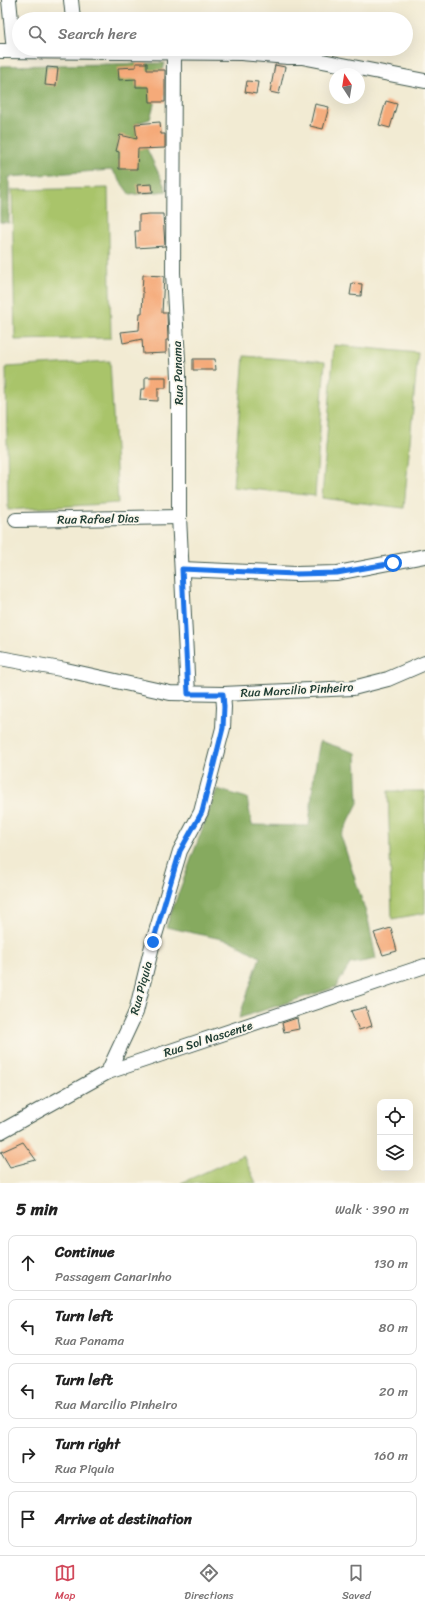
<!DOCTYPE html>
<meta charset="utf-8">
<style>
:root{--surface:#fff;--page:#f2f2f2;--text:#222;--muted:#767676;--line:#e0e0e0;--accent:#d1495b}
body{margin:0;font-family:Sriracha,sans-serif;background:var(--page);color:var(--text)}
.controls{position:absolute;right:12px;bottom:12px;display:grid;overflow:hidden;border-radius:8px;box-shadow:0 4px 16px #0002}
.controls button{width:36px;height:36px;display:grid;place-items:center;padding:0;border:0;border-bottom:1px solid var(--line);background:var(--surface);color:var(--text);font:20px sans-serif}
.compass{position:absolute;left:329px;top:68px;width:36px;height:36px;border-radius:50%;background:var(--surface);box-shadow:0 4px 16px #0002;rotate:348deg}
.stop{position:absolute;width:12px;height:12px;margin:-9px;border:3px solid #1a73e8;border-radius:50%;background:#fff}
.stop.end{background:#1a73e8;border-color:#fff;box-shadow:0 1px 4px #0008}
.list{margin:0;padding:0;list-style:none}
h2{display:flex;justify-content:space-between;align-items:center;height:52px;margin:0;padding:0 16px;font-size:17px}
h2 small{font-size:13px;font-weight:400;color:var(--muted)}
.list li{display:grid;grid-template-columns:26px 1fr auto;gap:12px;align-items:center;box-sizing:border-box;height:56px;margin:0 8px 8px;padding:0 8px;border:1px solid var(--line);border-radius:8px}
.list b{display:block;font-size:15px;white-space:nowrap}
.list p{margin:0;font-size:13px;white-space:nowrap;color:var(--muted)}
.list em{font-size:13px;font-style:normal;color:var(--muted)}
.icon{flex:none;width:22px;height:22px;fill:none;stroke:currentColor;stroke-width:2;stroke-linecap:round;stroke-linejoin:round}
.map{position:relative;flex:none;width:425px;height:1183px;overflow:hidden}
.search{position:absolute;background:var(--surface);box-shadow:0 4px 16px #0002;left:12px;right:12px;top:12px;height:44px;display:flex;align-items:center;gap:10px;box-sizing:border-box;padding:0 14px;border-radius:22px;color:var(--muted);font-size:15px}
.sheet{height:372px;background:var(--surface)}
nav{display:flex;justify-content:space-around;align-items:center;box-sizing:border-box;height:56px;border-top:1px solid var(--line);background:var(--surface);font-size:11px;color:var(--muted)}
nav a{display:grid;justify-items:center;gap:2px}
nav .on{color:var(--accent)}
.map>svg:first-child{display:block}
.green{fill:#a9c46b;stroke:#648050}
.forest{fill:#86aa5f;stroke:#52744a}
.building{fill:#f5aa79}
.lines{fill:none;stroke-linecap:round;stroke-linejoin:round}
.minor-casing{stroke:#3f574c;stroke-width:16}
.minor{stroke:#fff;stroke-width:14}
.route{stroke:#1a73e8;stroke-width:5}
.labels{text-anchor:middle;stroke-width:3.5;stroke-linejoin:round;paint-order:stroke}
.street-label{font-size:12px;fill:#1f3d34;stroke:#fbf7ec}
</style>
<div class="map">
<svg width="425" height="1183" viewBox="0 0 425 1183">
<rect width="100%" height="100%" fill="#fbf7ec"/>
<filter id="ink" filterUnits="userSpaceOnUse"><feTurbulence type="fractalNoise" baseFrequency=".025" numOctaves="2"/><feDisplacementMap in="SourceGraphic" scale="8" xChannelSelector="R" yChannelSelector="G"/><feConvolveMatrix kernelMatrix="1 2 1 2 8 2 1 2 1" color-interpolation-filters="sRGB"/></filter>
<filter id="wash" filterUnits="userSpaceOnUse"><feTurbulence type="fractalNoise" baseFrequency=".012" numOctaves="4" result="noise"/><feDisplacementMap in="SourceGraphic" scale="16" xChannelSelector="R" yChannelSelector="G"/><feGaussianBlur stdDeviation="0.9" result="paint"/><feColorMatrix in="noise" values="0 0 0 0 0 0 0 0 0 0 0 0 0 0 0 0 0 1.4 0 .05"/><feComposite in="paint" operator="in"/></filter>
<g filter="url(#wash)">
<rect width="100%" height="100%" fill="#f2ebd3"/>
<g class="green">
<polygon points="108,188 111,338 15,340 12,190"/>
<polygon points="334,345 418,353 404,508 322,498"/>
<polygon points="244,356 325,362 315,496 233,487"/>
<polygon points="110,361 118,503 8,510 6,367"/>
<polygon points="388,791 425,791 425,913 392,919"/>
<polygon points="243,1155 256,1183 181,1183"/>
</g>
<g class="forest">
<polygon points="165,63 150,119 135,124 167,191 130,195 112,170 9,177 9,223 0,222 0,66"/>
<polygon points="320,741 356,753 358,803 341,836 368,919 376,959 350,964 336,987 239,1018 260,957 231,941 166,927 217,789 247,798 252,825 309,826 314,774"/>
</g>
<g id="blocks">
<g class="building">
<polygon points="136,63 147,63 147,70 165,70 165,102 150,102 149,87 136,87 136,79 119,80 118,68 136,67"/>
<polygon points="275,65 285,67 279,94 270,92"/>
<polygon points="47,67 58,68 56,86 45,85"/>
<polygon points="247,81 258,82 256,94 245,92"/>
<polygon points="386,101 397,104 390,128 379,125"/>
<polygon points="315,104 329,107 323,129 310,126"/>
<polygon points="160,122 161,134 165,134 165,148 138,149 137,169 119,169 119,152 116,151 120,135 137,139 135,124"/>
<polygon points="152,184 153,192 138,193 137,185"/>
<polygon points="149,214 163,214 165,246 136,248 135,231 139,231 139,215"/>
<polygon points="143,275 164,276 162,313 167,313 168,340 166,340 166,353 143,354 142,339 123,343 121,332 139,330 140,313 142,313 143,292 142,292"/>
<polygon points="352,283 362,284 361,296 350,295"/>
<polygon points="193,359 215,359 216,370 193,370"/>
<polygon points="145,377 166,377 166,388 158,388 158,401 140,400 141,389 145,389"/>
<polygon points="391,928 397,951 383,955 374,933"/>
<polygon points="366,1007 372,1026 359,1030 351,1011"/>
<polygon points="297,1018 299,1029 284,1032 282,1023"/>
<polygon points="23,1142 36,1160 10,1167 1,1152"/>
</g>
</g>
</g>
<g filter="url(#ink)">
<use href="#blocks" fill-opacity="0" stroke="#3f574c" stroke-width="1"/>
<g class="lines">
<g class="minor-casing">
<g id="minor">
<polyline points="9,0 14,51"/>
<polyline points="71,0 73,19"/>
<polyline points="0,51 241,53 288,57 302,57 425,81"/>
<polyline points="174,52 173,273 179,377 179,517 188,694"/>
<polyline points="16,520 179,517"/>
<polyline points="182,569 296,574 337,573 425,556"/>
<polyline points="0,658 66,670 170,693 223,694 353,688 388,679 425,663"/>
<polyline points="108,1072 136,1012 153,942 180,851 201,812 223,728 224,707 223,694"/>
<polyline points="0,1132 108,1072 425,966"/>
</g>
</g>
<use href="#minor" class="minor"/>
</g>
</g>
<g class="lines" filter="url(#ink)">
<polyline class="route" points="153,942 180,851 202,812 223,728 224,707 223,694 188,694 182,569 296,574 337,573 393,563"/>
</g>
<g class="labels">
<g class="street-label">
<text transform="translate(178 373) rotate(-92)" y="4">Rua Panama</text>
<text transform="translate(98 519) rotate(-1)" y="4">Rua Rafael Dias</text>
<text transform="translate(297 690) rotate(-3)" y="4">Rua Marcilio Pinheiro</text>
<text transform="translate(141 988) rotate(-75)" y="4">Rua Piquia</text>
<text transform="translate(208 1039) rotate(-18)" y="4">Rua Sol Nascente</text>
</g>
</g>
</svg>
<div class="controls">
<button><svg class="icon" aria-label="locate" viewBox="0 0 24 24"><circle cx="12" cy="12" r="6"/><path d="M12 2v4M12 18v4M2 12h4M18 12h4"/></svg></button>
<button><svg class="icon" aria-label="layers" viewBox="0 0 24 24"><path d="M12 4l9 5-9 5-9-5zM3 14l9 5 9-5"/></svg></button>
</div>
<svg class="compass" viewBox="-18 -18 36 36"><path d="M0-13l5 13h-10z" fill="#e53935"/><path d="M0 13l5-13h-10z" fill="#767676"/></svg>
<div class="stop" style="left:393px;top:563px"></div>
<div class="stop end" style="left:153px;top:942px"></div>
<div class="search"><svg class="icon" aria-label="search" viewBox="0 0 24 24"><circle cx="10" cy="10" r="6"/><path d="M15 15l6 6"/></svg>Search here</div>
</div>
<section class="sheet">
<h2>5 min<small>Walk · 390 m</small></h2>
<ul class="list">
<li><svg class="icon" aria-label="ahead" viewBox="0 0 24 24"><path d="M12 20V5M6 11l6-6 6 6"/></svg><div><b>Continue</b><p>Passagem Canarinho</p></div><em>130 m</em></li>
<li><svg class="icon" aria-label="left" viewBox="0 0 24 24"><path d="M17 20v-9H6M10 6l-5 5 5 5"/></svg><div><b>Turn left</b><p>Rua Panama</p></div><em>80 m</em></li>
<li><svg class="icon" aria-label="left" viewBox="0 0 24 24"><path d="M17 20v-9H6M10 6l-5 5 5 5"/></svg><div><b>Turn left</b><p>Rua Marcilio Pinheiro</p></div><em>20 m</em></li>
<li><svg class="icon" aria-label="right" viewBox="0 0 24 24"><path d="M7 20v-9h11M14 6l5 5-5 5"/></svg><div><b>Turn right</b><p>Rua Piquia</p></div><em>160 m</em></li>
<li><svg class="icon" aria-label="arrive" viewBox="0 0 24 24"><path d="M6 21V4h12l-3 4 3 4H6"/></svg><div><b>Arrive at destination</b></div></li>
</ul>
</section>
<nav>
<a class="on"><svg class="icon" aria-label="map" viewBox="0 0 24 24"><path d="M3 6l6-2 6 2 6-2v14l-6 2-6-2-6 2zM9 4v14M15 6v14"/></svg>Map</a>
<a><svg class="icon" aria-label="directions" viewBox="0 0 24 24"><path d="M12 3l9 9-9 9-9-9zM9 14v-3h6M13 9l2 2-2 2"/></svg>Directions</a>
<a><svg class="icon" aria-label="saved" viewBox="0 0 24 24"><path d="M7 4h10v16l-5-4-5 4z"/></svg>Saved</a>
</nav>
